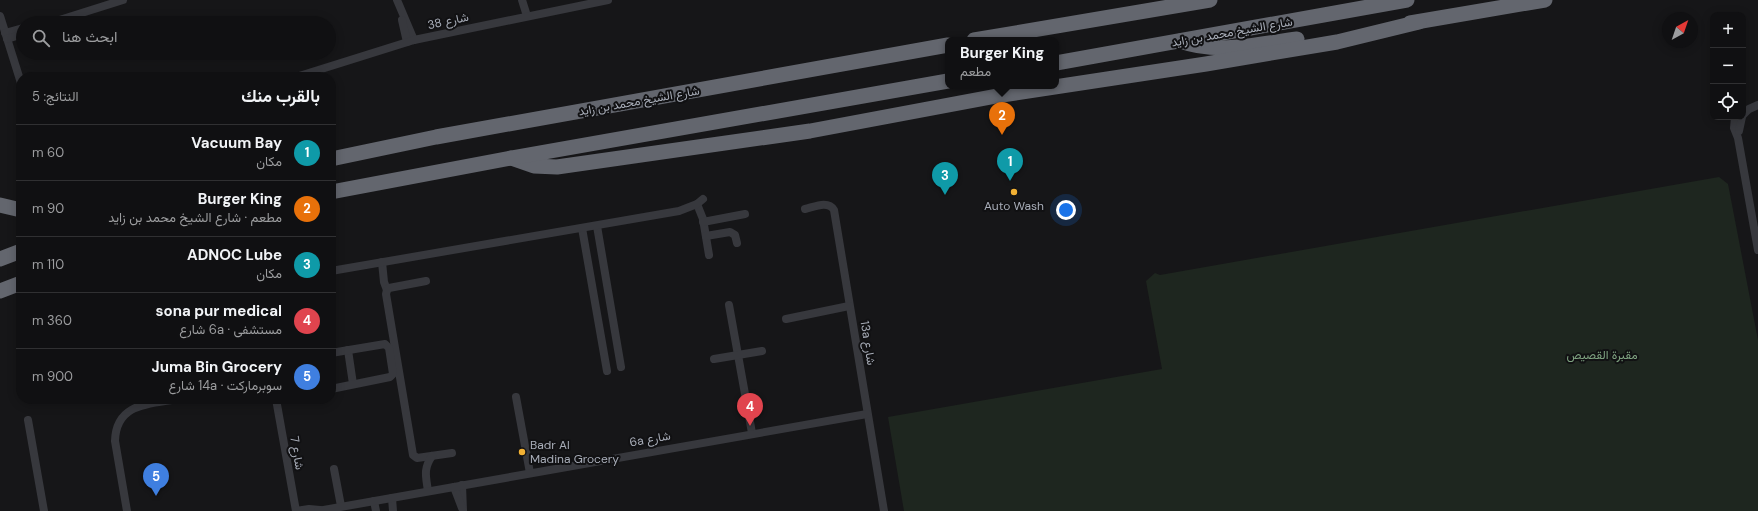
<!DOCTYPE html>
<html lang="ar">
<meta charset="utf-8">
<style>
:root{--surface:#101012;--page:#19191b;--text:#f1f3f6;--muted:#9c9d9f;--line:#303032;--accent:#f2b134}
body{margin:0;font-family:"DM Sans",Vazirmatn,sans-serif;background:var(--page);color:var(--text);direction:rtl}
.controls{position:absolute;right:12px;top:12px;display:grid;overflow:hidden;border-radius:8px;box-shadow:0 2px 10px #0003}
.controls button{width:36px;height:36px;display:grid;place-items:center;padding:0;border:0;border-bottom:1px solid var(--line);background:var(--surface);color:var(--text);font:20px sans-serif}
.compass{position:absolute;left:1662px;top:12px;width:36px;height:36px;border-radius:50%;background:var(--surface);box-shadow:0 2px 10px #0003;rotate:40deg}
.you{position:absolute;left:1066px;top:210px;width:14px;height:14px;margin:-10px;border:3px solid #fff;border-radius:50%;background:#1a73e8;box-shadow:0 0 0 6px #1a73e833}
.badge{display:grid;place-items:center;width:26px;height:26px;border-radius:50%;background:var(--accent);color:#fff;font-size:13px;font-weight:700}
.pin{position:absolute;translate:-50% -33px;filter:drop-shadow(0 1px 2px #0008)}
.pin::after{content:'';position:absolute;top:21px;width:14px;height:12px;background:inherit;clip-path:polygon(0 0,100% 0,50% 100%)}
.popup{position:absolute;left:945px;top:37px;width:114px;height:52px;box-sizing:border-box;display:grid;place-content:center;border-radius:8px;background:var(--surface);filter:drop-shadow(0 1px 3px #0005);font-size:13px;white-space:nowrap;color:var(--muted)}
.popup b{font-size:15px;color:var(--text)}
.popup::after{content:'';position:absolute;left:50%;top:100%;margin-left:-8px;border:8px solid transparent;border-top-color:var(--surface)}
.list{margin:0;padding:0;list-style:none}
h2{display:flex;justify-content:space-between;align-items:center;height:52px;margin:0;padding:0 16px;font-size:17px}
h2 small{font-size:13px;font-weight:400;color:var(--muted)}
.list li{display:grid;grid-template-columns:26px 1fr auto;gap:12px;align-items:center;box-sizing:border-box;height:56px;padding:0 16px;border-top:1px solid var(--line)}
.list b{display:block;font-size:15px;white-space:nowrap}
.list p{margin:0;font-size:13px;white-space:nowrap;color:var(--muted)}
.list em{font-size:13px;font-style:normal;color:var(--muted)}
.icon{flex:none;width:22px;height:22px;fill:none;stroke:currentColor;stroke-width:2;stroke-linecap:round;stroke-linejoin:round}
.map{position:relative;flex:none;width:1758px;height:511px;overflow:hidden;direction:ltr}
.search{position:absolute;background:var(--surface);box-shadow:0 2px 10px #0003;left:16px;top:16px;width:320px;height:44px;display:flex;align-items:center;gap:10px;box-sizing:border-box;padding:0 14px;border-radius:22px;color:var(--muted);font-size:15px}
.panel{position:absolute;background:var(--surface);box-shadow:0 2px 10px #0003;left:16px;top:72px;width:320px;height:332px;border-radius:16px;direction:rtl}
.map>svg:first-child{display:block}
.green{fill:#1e261f}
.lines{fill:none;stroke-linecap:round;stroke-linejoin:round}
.minor{stroke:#37383d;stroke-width:8}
.motorway{stroke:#63666e;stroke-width:15}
.poi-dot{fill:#f2b134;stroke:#111113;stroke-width:1.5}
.labels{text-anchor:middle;stroke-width:4;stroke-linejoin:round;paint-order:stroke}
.street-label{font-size:12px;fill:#a8adb8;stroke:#111113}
.poi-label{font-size:12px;fill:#a8adb8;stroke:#111113}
.park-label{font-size:12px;fill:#7fa381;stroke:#111113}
</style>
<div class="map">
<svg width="1758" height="511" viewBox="0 0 1758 511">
<rect width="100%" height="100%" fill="#161618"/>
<polygon class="green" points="1719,177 1728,184 1758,340 1758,511 904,511 888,417 1162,369 1146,281 1155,273 1160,275"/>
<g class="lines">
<g class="minor">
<polyline points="397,0 414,40"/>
<polyline points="522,0 527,16"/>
<polyline points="0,16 21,83"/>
<polyline points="402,20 407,42"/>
<polyline points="50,23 123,0"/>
<polyline points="5,33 23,28"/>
<polyline points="7,39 23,34"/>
<polyline points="296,77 414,40 608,0"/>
<polyline points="1743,115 1749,109 1758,105"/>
<polyline points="1735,117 1734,128 1738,138 1758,250"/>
<polyline points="1739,131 1742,117"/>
<polyline points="697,204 703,219 709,255"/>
<path d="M805,209C814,207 828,200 834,210L884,511"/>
<polyline points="703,222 745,214"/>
<polyline points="597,226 621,367"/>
<polyline points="582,228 607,371"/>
<polyline points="706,236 730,232 735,235 737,243"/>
<polyline points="382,262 384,282 387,290"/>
<polyline points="331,271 679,211 697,204 703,199"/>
<polyline points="426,281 389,288 387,290 386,294 413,455 417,458 452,453"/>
<polyline points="729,305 752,433"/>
<polyline points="786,319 849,306"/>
<polyline points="348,350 353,384"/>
<polyline points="331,353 385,344 389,348 393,374 390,377 331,389"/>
<polyline points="714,359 762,351"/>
<polyline points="516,397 530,473"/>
<polyline points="276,399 296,511"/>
<polyline points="28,420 44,511"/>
<polyline points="334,469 341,506"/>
<polyline points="462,485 463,511"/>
<polyline points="454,487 462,508"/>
<path d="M428,491C426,477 423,469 432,456"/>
<polyline points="392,498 393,511"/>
<polyline points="374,501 376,511"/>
<path d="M127,511L115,441C116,403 149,404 178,399"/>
<polyline points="296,511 309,509 320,510"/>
<polyline points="318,511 867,414"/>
</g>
<g class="motorway">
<polyline points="1410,23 1545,0"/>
<polyline points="974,40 1210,0"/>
<path d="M1180,41C1218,55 1258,44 1297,39"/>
<polyline points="1056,63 1407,0"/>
<polyline points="511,158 534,166 557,167 810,131 1002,95 1206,64 1337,42 1419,22"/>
<polyline points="331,159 436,137 948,45"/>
<polyline points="331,192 511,158 948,81"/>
<polyline points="0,205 21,210"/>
<polyline points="0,259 21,251"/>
<polyline points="0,291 21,283"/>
</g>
</g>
<g class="poi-dot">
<circle cx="1014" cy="192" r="4"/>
<circle cx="522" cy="452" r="4"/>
</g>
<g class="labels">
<g class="street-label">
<text transform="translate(448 21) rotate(-12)" y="4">شارع 38</text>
<text transform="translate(1232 32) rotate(-10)" y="4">شارع الشيخ محمد بن زايد</text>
<text transform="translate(639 101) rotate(-10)" y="4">شارع الشيخ محمد بن زايد</text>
<text transform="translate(868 343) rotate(81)" y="4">13a شارع</text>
<text transform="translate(650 439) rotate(-10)" y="4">6a شارع</text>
<text transform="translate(297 453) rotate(80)" y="4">شارع 7</text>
</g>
<g class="poi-label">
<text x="1014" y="210">Auto Wash</text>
<text x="530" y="449" text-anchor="start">Badr Al<tspan x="530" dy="14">Madina Grocery</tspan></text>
</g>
<g class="park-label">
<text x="1602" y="359">مقبرة القصيص</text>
</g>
</g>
</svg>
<div class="controls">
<button>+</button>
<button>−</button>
<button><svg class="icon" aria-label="locate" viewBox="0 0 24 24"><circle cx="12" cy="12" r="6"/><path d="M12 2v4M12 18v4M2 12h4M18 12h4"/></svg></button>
</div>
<svg class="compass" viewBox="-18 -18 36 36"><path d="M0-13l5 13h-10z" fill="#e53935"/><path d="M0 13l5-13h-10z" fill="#9c9d9f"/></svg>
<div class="you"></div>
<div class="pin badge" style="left:1010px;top:181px;background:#0f9aa8">1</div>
<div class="pin badge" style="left:1002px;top:135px;background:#e8710a">2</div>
<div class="popup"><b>Burger King</b>مطعم</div>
<div class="pin badge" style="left:945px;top:195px;background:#0f9aa8">3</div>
<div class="pin badge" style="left:750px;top:426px;background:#e0444e">4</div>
<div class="pin badge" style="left:156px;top:496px;background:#3f7fe0">5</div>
<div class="search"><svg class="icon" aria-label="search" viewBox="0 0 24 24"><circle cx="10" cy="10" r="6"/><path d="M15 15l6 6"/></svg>ابحث هنا</div>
<section class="panel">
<h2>بالقرب منك<small>النتائج: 5</small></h2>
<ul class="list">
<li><span class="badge" style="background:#0f9aa8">1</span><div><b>Vacuum Bay</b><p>مكان</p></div><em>60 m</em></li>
<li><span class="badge" style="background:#e8710a">2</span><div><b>Burger King</b><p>مطعم · شارع الشيخ محمد بن زايد</p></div><em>90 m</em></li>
<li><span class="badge" style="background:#0f9aa8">3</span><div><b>ADNOC Lube</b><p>مكان</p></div><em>110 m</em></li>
<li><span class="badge" style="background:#e0444e">4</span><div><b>sona pur medical</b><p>مستشفى · 6a شارع</p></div><em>360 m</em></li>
<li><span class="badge" style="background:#3f7fe0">5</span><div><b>Juma Bin Grocery</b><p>سوبرماركت · 14a شارع</p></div><em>900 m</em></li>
</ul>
</section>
</div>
